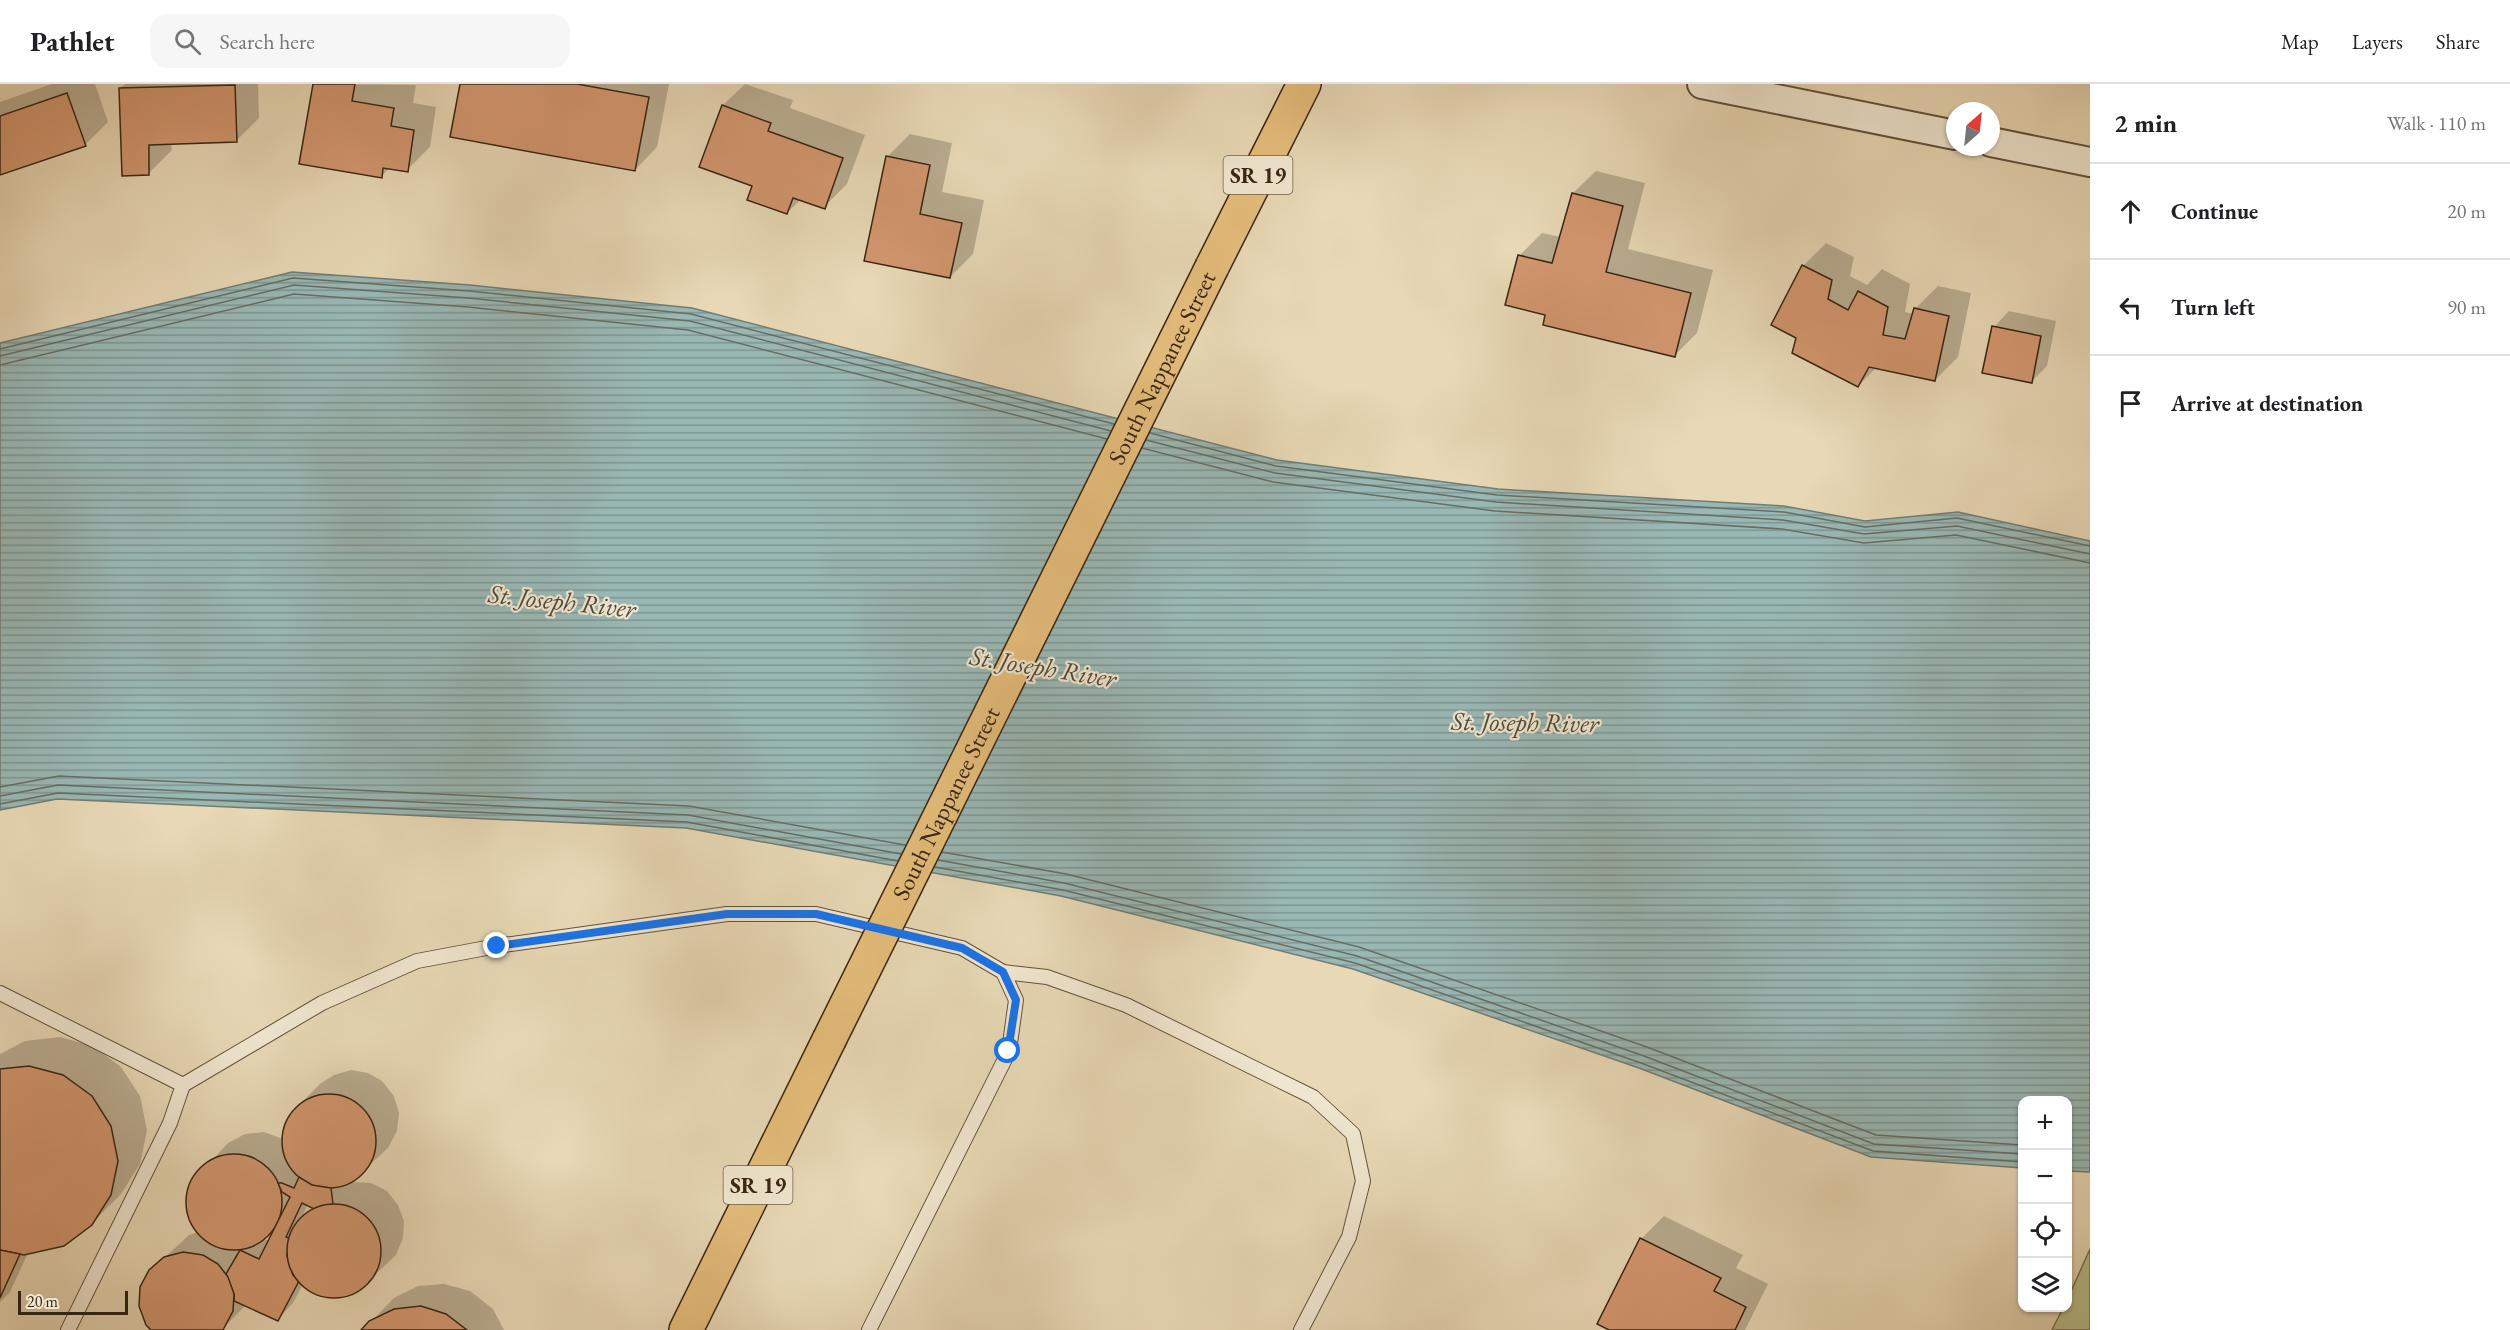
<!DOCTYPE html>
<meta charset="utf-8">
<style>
:root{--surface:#fff;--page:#f6f6f6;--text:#202124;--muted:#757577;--line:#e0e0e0}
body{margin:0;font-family:"EB Garamond",serif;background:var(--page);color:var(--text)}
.controls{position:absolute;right:18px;bottom:18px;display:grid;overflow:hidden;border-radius:12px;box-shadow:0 2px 4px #0004}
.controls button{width:54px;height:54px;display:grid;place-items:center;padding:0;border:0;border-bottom:2px solid var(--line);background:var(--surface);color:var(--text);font:30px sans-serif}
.compass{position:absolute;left:1946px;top:18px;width:54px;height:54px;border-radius:50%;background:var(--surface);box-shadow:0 2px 4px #0004;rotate:27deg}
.scale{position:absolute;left:18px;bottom:15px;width:110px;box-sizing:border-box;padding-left:6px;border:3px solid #382513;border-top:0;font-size:16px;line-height:21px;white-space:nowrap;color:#382513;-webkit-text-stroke:4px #f0e6cf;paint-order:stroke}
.stop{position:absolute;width:18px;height:18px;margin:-14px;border:4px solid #1a73e8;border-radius:50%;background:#fff}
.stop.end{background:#1a73e8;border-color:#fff;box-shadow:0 2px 6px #0008}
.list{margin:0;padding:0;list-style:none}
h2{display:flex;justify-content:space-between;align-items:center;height:78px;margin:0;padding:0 24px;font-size:26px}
h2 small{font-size:20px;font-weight:400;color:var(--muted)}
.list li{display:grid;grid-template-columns:39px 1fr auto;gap:18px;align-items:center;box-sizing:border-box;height:96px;padding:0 24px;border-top:2px solid var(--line)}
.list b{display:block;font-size:22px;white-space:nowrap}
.list em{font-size:20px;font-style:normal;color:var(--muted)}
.icon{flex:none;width:33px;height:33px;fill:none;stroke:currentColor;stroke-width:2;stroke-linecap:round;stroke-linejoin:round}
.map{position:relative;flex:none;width:2090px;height:1246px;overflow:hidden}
header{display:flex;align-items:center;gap:36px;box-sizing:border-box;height:84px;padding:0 30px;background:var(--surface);border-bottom:2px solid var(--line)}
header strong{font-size:28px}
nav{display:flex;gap:33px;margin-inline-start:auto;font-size:21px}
.search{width:420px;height:54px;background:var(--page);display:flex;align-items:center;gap:15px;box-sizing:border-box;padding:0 21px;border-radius:18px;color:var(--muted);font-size:22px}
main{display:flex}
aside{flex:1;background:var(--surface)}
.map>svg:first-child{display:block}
.green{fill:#babe8b;stroke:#79724f;stroke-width:1.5}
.water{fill:url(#water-rules);stroke:#727d74;stroke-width:1.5}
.shadow{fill:#0003;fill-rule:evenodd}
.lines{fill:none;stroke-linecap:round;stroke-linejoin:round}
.shore{stroke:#686e64;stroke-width:1.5}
.building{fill:#d3976f;stroke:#382513;stroke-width:1.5}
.service-casing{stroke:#64523c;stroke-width:16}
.minor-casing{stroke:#64523c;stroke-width:32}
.primary-casing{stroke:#382513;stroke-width:36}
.service{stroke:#f0e6cf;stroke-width:14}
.minor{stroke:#f0e6cf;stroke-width:28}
.primary{stroke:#e4bc7a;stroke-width:33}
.primary-bridge-casing{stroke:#382513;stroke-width:36;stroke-linecap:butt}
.primary-bridge{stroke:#e4bc7a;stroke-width:33}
.route{stroke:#1a73e8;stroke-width:8}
.labels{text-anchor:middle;stroke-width:4.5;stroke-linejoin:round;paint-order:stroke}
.shield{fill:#f0e6cf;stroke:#6f5f4b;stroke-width:1.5}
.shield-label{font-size:22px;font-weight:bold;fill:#382513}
.street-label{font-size:24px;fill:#382513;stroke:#f0e6cf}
.water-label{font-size:26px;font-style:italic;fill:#504a3c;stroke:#f0e6cf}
</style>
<header>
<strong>Pathlet</strong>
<div class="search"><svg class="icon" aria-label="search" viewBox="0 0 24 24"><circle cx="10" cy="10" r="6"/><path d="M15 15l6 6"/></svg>Search here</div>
<nav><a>Map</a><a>Layers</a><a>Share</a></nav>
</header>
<main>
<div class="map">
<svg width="2090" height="1246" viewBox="0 0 2090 1246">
<defs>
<pattern id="water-rules" width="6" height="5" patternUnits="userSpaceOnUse" patternTransform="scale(1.5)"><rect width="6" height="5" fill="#99b8b5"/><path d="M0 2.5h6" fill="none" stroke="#7e9592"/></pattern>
</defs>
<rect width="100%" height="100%" fill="#e8d8b5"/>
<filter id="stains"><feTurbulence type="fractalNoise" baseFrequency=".00333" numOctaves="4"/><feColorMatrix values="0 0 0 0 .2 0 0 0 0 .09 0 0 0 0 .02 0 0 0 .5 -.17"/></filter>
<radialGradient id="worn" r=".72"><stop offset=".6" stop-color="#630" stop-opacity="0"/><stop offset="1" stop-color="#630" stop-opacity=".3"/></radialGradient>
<polygon class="green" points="2090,1165 2090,1246 2052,1246 2063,1224 2068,1224 2068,1214"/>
<polygon class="water" points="292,188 470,201 692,224 1277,376 1498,405 1784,422 1865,437 1958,428 2090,457 2090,1088 2068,1087 2068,1016 2022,1016 2022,1084 1871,1073 1639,984 1353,885 1061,812 686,744 57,715 0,726 0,259"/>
<g class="shadow">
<polygon points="52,0 95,0 108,38 85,61 0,90 0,18"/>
<polygon points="125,0 258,0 259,34 236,57 171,59 172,66 149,89 120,4"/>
<polygon points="314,0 416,1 413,19 436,23 430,63 407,86 390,83 381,93"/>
<polygon points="461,0 669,0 657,63 635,86"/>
<polygon points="745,0 793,16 790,24 865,51 847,100 824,123 801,115 787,129 754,101 723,21"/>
<polygon points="910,50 952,59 942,108 984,116 973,170 950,193 887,73"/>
<polygon points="1596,87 1645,99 1628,165 1713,186 1697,249 1674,272 1547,230 1519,172 1542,149 1561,153 1573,109"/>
<polygon points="1826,159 1854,173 1850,192 1867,201 1882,185 1910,200 1905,228 1914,230 1915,225 1938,202 1971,209 1958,273 1935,296 1877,283 1858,302 1798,253 1803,182"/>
<polygon points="2009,227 2056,237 2047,282 2031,298 1994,243"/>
<polygon points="60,953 93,962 121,983 140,1012 147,1046 140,1080 121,1110 91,1140 28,1169 10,1208 0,1218 0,970 25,957"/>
<path d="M351,986L368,989L382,997L394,1012L399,1029L397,1047L388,1064L351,1098L371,1099L387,1107L398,1121L404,1137L403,1154L396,1171L359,1206L343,1213L324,1212L303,1200L293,1219L278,1235L246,1221L221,1246H153L150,1187L189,1151L198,1148L190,1132L188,1116L193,1097L228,1059L245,1050L264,1048L283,1055L287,1037L296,1024L320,1000L334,991ZM306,1095L319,1104L318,1106L304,1098ZM308,1120L314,1123L301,1135ZM276,1142L269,1157L263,1154Z"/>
<polygon points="1664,1132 1743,1171 1736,1184 1768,1200 1745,1246 1613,1246 1599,1239 1641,1155"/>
<polygon points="444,1200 470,1207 493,1225 504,1246 363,1246 394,1214 418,1202"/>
</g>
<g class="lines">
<g class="shore">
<polyline points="0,265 293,194 469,207 691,230 1114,340"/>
<polyline points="0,272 294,201 468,214 690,237 1111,347"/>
<polyline points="0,281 294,210 468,223 688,246 1107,355"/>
<polyline points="1150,349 1276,382 1497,411 1784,428 1865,443 1957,434 2090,462"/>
<polyline points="1146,356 1275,389 1496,418 1783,436 1864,450 1957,442 2090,470"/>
<polyline points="1142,364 1273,398 1495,427 1782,445 1864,459 1956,451 2090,479"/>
<polyline points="0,703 59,692 689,722 905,761"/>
<polyline points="0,712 58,701 688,731 901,770"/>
<polyline points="0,720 58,709 687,738 898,777"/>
<polyline points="942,768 1066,790 1359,863 1647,963 1876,1051 2022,1061"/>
<polyline points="938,776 1064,799 1357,872 1644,972 1874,1060 2022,1070"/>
<polyline points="935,783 1063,806 1355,879 1641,979 1873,1067 2022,1078"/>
</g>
</g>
<g class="building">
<polygon points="313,0 355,0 352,17 394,24 391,42 414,46 408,88 383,84 382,94 299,80"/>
<polygon points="460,0 577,0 649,13 635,87 450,53"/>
<polygon points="235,1 237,58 149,61 149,91 122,92 119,4"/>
<polygon points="67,9 86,62 0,91 0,32"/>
<polygon points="722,21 771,39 768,47 843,74 825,125 793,114 787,130 747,116 752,102 699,83"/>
<polygon points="886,72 930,81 920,130 962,139 950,194 864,177"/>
<polygon points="1572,109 1623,122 1606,188 1691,209 1675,273 1543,241 1545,231 1505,221 1518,171 1552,179"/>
<polygon points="1802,181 1832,196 1828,215 1848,226 1858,207 1888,223 1883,251 1905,255 1914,224 1949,232 1935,297 1869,283 1858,303 1792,269 1796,254 1771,241"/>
<polygon points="1992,242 2041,252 2032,299 1982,289"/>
<polygon points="29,982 63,991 92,1012 111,1042 118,1077 111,1111 92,1141 64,1162 24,1171 0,1166 0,985"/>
<circle cx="329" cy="1057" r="47"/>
<circle cx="234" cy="1118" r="48"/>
<polygon points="299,1093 312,1101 331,1104 333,1120 314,1125 302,1119 286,1153 289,1154 287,1172 293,1191 299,1197 278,1237 234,1217 234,1210 226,1190 240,1166 259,1175 290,1113 282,1108 278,1099 282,1099 294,1104"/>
<circle cx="334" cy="1167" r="47"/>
<polygon points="1640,1154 1721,1194 1714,1207 1746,1223 1735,1246 1609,1246 1597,1240"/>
<polygon points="0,1166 20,1170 0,1214"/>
<polygon points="183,1168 203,1171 218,1180 228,1193 234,1210 233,1227 223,1246 151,1246 146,1241 139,1222 140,1203 149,1186 164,1173"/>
<polygon points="421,1222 446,1230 467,1246 361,1246 369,1237 394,1225"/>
</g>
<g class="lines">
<g class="service-casing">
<g id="service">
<polyline points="1003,888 1047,893 1126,921 1313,1013 1353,1050 1363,1097 1349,1153 1301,1246"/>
<polyline points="0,909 183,1001 322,919 417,877 497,862 727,830 816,830 962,864 1003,888 1016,916 1009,967 869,1246"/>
<polyline points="68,1246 170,1039 183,1001"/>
</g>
</g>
<g class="minor-casing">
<g id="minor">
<polyline points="1702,0 1955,51"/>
<polyline points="1991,58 2090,78"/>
</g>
</g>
<g class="primary-casing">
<g id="primary">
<polyline points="1212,183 1304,0"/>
<polyline points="686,1246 829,956"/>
</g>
</g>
<use href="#service" class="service"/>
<use href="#minor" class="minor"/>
<use href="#primary" class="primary"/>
<g class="primary-bridge-casing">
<g id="primary-bridge">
<path id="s1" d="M829,956L1212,183"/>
</g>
</g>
<use href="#primary-bridge" class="primary-bridge"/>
</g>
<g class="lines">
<polyline class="route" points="497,862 727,830 816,830 962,864 1003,888 1016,916 1008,967"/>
</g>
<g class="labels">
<g class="shield">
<rect x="1223.5" y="72" width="69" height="38" rx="4.5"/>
<rect x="723.5" y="1082" width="69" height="38" rx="4.5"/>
</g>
<g class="shield-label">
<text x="1258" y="99">SR 19</text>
<text x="758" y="1109">SR 19</text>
</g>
<g class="street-label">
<text dy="8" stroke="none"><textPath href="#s1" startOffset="750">South Nappanee Street</textPath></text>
<text dy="8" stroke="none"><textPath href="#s1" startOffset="264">South Nappanee Street</textPath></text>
</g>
<g class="water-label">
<text transform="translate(562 517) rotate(6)" y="9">St. Joseph River</text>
<text transform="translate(1043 583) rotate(9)" y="9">St. Joseph River</text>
<text transform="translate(1525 638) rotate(1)" y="9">St. Joseph River</text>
</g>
</g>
<rect width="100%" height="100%" filter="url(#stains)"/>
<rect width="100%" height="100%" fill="url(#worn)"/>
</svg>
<div class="controls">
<button>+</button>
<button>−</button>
<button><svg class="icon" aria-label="locate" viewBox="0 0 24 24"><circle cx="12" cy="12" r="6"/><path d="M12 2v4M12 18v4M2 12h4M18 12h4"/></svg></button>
<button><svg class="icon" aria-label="layers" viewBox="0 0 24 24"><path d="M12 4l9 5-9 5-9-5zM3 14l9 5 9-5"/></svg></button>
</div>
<svg class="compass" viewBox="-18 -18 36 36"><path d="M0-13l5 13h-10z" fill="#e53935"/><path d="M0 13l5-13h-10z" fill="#757577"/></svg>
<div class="scale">20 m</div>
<div class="stop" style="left:1008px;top:967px"></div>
<div class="stop end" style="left:497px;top:862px"></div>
</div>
<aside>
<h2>2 min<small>Walk · 110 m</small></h2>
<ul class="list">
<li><svg class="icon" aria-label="ahead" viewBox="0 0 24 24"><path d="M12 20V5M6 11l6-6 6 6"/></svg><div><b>Continue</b></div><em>20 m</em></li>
<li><svg class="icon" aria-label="left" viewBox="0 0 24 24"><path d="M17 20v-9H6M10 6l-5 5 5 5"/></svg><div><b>Turn left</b></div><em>90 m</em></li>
<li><svg class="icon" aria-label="arrive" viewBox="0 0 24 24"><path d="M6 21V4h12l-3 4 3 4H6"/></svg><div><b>Arrive at destination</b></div></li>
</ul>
</aside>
</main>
